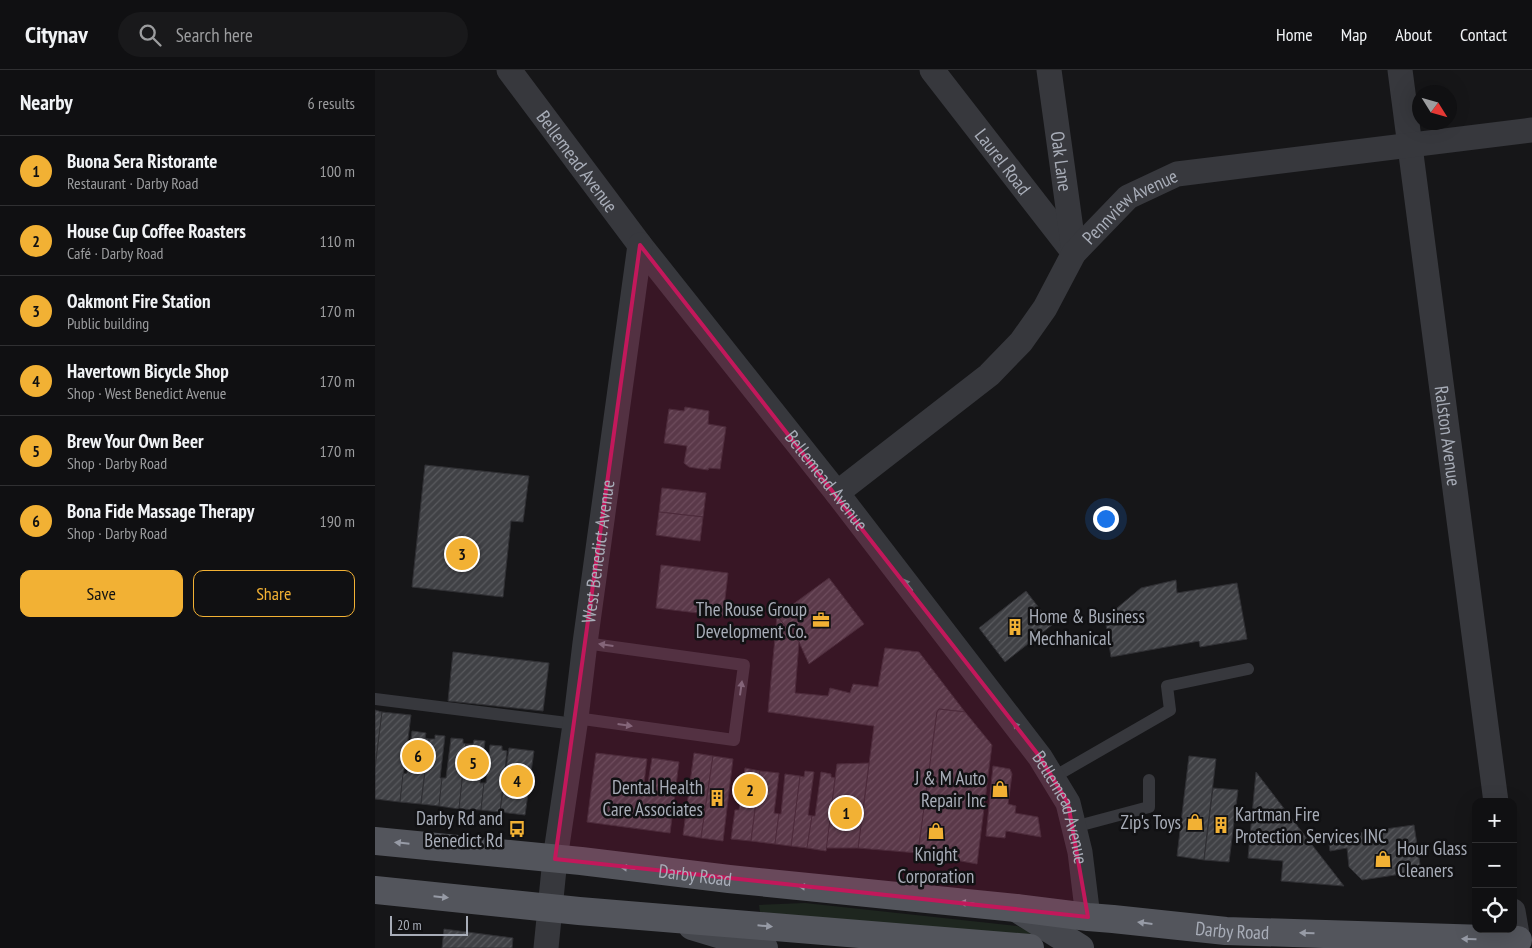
<!DOCTYPE html>
<meta charset="utf-8">
<style>
:root{--surface:#101012;--page:#19191b;--text:#f1f3f6;--muted:#9c9d9f;--line:#303032;--accent:#f2b134}
body{margin:0;font-family:"PT Sans Narrow",sans-serif;background:var(--page);color:var(--text)}
.controls{position:absolute;right:15px;bottom:15px;display:grid;overflow:hidden;border-radius:10px;box-shadow:0 5px 20px #0002}
.controls button{width:45px;height:45px;display:grid;place-items:center;padding:0;border:0;border-bottom:1px solid var(--line);background:var(--surface);color:var(--text);font:25px sans-serif}
.compass{position:absolute;left:1037px;top:15px;width:45px;height:45px;border-radius:50%;background:var(--surface);box-shadow:0 5px 20px #0002;rotate:127deg}
.scale{position:absolute;left:15px;bottom:12px;width:78px;box-sizing:border-box;padding-left:5px;border:2px solid #a8adb8;border-top:0;font-size:14px;line-height:18px;white-space:nowrap;color:#a8adb8;-webkit-text-stroke:4px #111113;paint-order:stroke}
.you{position:absolute;left:730px;top:448px;width:18px;height:18px;margin:-12px;border:4px solid #fff;border-radius:50%;background:#1a73e8;box-shadow:0 0 0 8px #1a73e833}
.badge{display:grid;place-items:center;width:32px;height:32px;border-radius:50%;background:var(--accent);color:#111;font-size:16px;font-weight:700}
.pin{position:absolute;translate:-50% -50%;border:2px solid #fff;box-shadow:0 1px 5px #0006}
.list{margin:0;padding:0;list-style:none}
h2{display:flex;justify-content:space-between;align-items:center;height:65px;margin:0;padding:0 20px;font-size:21px}
h2 small{font-size:16px;font-weight:400;color:var(--muted)}
.list li{display:grid;grid-template-columns:32px 1fr auto;gap:15px;align-items:center;box-sizing:border-box;height:70px;padding:0 20px;border-top:1px solid var(--line)}
.list b{display:block;font-size:19px;white-space:nowrap}
.list p{margin:0;font-size:16px;white-space:nowrap;color:var(--muted)}
.list em{font-size:16px;font-style:normal;color:var(--muted)}
.actions{display:flex;gap:10px;padding:15px 20px}
.actions a{flex:1;padding:11px 0;border:1px solid var(--accent);border-radius:10px;text-align:center;font-size:18px;color:var(--accent)}
.actions .main{background:var(--accent);color:#111}
.icon{flex:none;width:28px;height:28px;fill:none;stroke:currentColor;stroke-width:2;stroke-linecap:round;stroke-linejoin:round}
.map{position:relative;flex:none;width:1157px;height:878px;overflow:hidden}
header{display:flex;align-items:center;gap:30px;box-sizing:border-box;height:70px;padding:0 25px;background:var(--surface);border-bottom:1px solid var(--line)}
header strong{font-size:24px}
nav{display:flex;gap:28px;margin-inline-start:auto;font-size:18px}
.search{width:350px;height:45px;background:var(--page);display:flex;align-items:center;gap:12px;box-sizing:border-box;padding:0 18px;border-radius:28px;color:var(--muted);font-size:19px}
main{display:flex}
aside{flex:1;background:var(--surface)}
.map>svg:first-child{display:block}
.grass{fill:#1e261f}
.building{fill:url(#building-hatch);stroke:#303034}
.lines{fill:none;stroke-linecap:round;stroke-linejoin:round}
.lane{stroke:#37383d;stroke-width:12}
.street{stroke:#37383d;stroke-width:25}
.secondary{stroke:#45474d;stroke-width:28}
.primary{stroke:#53555c;stroke-width:28}
.oneway{fill:#757881}
.oneway2{fill:#979ba6}
.marked{fill:#c2185b;fill-opacity:0.2;stroke:#c2185b;stroke-width:4;stroke-linejoin:round}
.labels{text-anchor:middle;stroke-width:5;stroke-linejoin:round;paint-order:stroke}
.street-label{font-size:19px;fill:#a8adb8;stroke:#111113}
.poi-label{font-size:19px;fill:#a8adb8;stroke:#111113;text-anchor:end}
</style>
<header>
<strong>Citynav</strong>
<div class="search"><svg class="icon" aria-label="search" viewBox="0 0 24 24"><circle cx="10" cy="10" r="6"/><path d="M15 15l6 6"/></svg>Search here</div>
<nav><a>Home</a><a>Map</a><a>About</a><a>Contact</a></nav>
</header>
<main>
<aside>
<h2>Nearby<small>6 results</small></h2>
<ul class="list">
<li><span class="badge">1</span><div><b>Buona Sera Ristorante</b><p>Restaurant · Darby Road</p></div><em>100 m</em></li>
<li><span class="badge">2</span><div><b>House Cup Coffee Roasters</b><p>Café · Darby Road</p></div><em>110 m</em></li>
<li><span class="badge">3</span><div><b>Oakmont Fire Station</b><p>Public building</p></div><em>170 m</em></li>
<li><span class="badge">4</span><div><b>Havertown Bicycle Shop</b><p>Shop · West Benedict Avenue</p></div><em>170 m</em></li>
<li><span class="badge">5</span><div><b>Brew Your Own Beer</b><p>Shop · Darby Road</p></div><em>170 m</em></li>
<li><span class="badge">6</span><div><b>Bona Fide Massage Therapy</b><p>Shop · Darby Road</p></div><em>190 m</em></li>
</ul>
<div class="actions"><a class="main">Save</a><a>Share</a></div>
</aside>
<div class="map">
<svg width="1157" height="878" viewBox="0 0 1157 878">
<defs>
<pattern id="building-hatch" width="6" height="6" patternUnits="userSpaceOnUse" patternTransform="scale(1.25)"><rect width="6" height="6" fill="#404145"/><path d="M-1 1l2-2M0 6l6-6M5 7l2-2" fill="none" stroke="#595a5e"/></pattern>
</defs>
<rect width="100%" height="100%" fill="#161618"/>
<polygon class="grass" points="430,833 642,856 661,865 662,871 385,842 384,835"/>
<g class="building">
<polygon points="310,337 334,341 333,354 351,357 345,399 334,398 333,400 314,397 309,393 312,376 289,373 294,339 309,341"/>
<polygon points="50,395 154,406 148,452 136,451 128,527 37,517"/>
<polygon points="287,418 331,423 328,447 284,442"/>
<polygon points="284,442 328,447 325,471 281,465"/>
<polygon points="286,495 353,503 348,546 281,538"/>
<polygon points="454,508 489,554 434,594 424,572 402,546"/>
<polygon points="801,510 802,523 862,513 872,569 825,577 824,571 736,587 730,548 766,518"/>
<polygon points="651,521 677,555 630,592 604,558"/>
<polygon points="402,546 424,572 420,623 453,626 455,618 475,623 478,614 503,617 510,578 544,582 590,642 564,639 562,642 543,783 483,778 499,656 393,642"/>
<polygon points="78,582 174,593 168,641 73,631"/>
<polygon points="564,639 590,642 617,675 602,794 543,783 562,642"/>
<polygon points="0,640 7,642 0,698"/>
<polygon points="7,642 36,645 25,732 0,729 0,698"/>
<polygon points="37,661 51,663 50,668 54,669 46,734 25,732 28,704 32,703"/>
<polygon points="60,665 70,666 65,708 67,708 64,736 46,734 54,669 60,669"/>
<polygon points="76,668 88,669 88,673 91,674 84,739 64,736 67,708 71,708"/>
<polygon points="99,670 110,671 105,713 109,713 106,740 84,739 91,674 98,674"/>
<polygon points="115,675 127,676 127,680 132,681 125,742 106,740 109,713 111,713"/>
<polygon points="134,678 159,681 150,745 125,742"/>
<polygon points="221,683 272,689 269,713 273,713 277,688 304,692 295,763 212,752"/>
<polygon points="319,683 338,686 326,768 308,765"/>
<polygon points="338,686 358,689 348,771 326,768"/>
<polygon points="814,686 841,689 829,790 802,786"/>
<polygon points="494,693 483,778 451,778 462,694"/>
<polygon points="618,696 635,699 637,704 633,734 641,736 640,743 663,747 666,767 631,761 630,768 611,766"/>
<polygon points="370,698 385,701 376,771 356,769 360,740 364,740"/>
<polygon points="385,701 404,703 399,743 404,744 400,774 376,771"/>
<polygon points="430,701 439,702 433,745 437,746 432,778 416,776 425,706 429,707"/>
<polygon points="446,702 456,704 456,707 460,708 451,781 432,778 437,746 440,746"/>
<polygon points="881,702 934,771 969,816 906,811 908,791 873,788"/>
<polygon points="410,704 425,706 416,776 400,774 404,744 406,744"/>
<polygon points="838,718 863,720 854,792 829,790"/>
<polygon points="1039,755 1046,801 987,810 974,797 972,778 955,781 953,767"/>
<polygon points="69,859 138,868 137,878 67,878"/>
</g>
<g class="lines">
<g class="lane">
<polyline points="0,629 200,654"/>
<polyline points="201,648 359,670 369,595 210,573"/>
<polyline points="677,708 795,640 792,616 873,599"/>
<polyline points="699,757 774,737 774,710"/>
</g>
<g class="street">
<path id="s1" d="M134,0L265,175L462,423L665,687L693,733L705,782L713,847"/>
<path id="s2" d="M557,0L699,183"/>
<path id="s3" d="M674,0L699,181"/>
<path id="s4" d="M1025,0L1121,732"/>
<path id="s5" d="M462,423L614,305L646,272L670,238L699,183L753,127L802,104L1157,60"/>
<polyline points="1138,841 1143,870"/>
<path id="s6" d="M171,878L180,789L201,648L210,573L265,175"/>
</g>
<g class="secondary">
<polyline points="641,838 705,878"/>
<polyline points="317,856 389,878"/>
</g>
<g class="primary">
<path id="s7" d="M0,771L206,791L354,809L641,838L713,847L738,849L851,861L1143,870"/>
<polyline points="0,820 204,841 655,878"/>
</g>
</g>
<defs><path id="oneway-solid" d="M-6-.8H1V-3.2L6.5 0L1 3.2V.8H-6Z" transform="scale(1.25)"/></defs>
<g class="oneway">
<use href="#oneway-solid" transform="translate(533 515) rotate(-128)"/>
<use href="#oneway-solid" transform="translate(231 575) rotate(-172)"/>
<use href="#oneway-solid" transform="translate(366 618) rotate(-82)"/>
<use href="#oneway-solid" transform="translate(250 655) rotate(8)"/>
<use href="#oneway-solid" transform="translate(643 658) rotate(-128)"/>
</g>
<g class="oneway2">
<use href="#oneway-solid" transform="translate(27 773) rotate(-174)"/>
<use href="#oneway-solid" transform="translate(253 798) rotate(-174)"/>
<use href="#oneway-solid" transform="translate(431 817) rotate(-174)"/>
<use href="#oneway-solid" transform="translate(66 827) rotate(6)"/>
<use href="#oneway-solid" transform="translate(592 833) rotate(-174)"/>
<use href="#oneway-solid" transform="translate(770 853) rotate(-173)"/>
<use href="#oneway-solid" transform="translate(390 856) rotate(5)"/>
<use href="#oneway-solid" transform="translate(932 863) rotate(-178)"/>
<use href="#oneway-solid" transform="translate(1094 869) rotate(-178)"/>
</g>
<path class="marked" d="M265,175L665,687L693,733L713,847L180,789Z"/>
<defs>
<g id="office-bare" transform="scale(1.35)"><path d="M-6-3h4V-5.5h4V-3h4V5H-6ZM-1-4.5V-3h2v-1.5ZM-6 0V1H6V0Z" fill="#f2b134" stroke="#111113" stroke-width="2.5" paint-order="stroke"/></g>
<g id="building-bare" transform="scale(1.35)"><path d="M-4-6H4V6H1V3H-1V6H-4ZM-2.5-4.3h1.7v1.8h-1.7ZM.8-4.3h1.7v1.8H.8ZM-2.5-1h1.7V.8h-1.7ZM.8-1h1.7V.8H.8Z" fill="#f2b134" stroke="#111113" stroke-width="2.5" paint-order="stroke"/></g>
<g id="shop-bare" transform="scale(1.35)"><path d="M-5-2.5h2.3a2.7 3.5 0 0 1 5.4 0H5L5.5 6h-11ZM-1.5-2.5h3a1.5 2.3 0 0 0-3 0Z" fill="#f2b134" stroke="#111113" stroke-width="2.5" paint-order="stroke"/></g>
<g id="bus-bare" transform="scale(1.35)"><path d="M-5-6H5V4H4V6H2V4H-2V6H-4V4H-5ZM-3.5-4V0h7V-4ZM-3.5 1.2v1.5H-2V1.2ZM2 1.2v1.5H3.5V1.2Z" fill="#f2b134" stroke="#111113" stroke-width="2.5" paint-order="stroke"/></g>
</defs>
<g fill-rule="evenodd">
<use href="#office-bare" x="446" y="550"/>
<use href="#building-bare" x="640" y="557"/>
<use href="#shop-bare" x="625" y="719"/>
<use href="#building-bare" x="342" y="728"/>
<use href="#shop-bare" x="820" y="752"/>
<use href="#building-bare" x="846" y="755"/>
<use href="#bus-bare" x="142" y="759"/>
<use href="#shop-bare" x="561" y="761"/>
<use href="#shop-bare" x="1008" y="789"/>
</g>
<g class="labels">
<g class="street-label">
<text dy="7" stroke="none"><textPath href="#s1" startOffset="114">Bellemead Avenue</textPath></text>
<text dy="7" stroke="none"><textPath href="#s2" startOffset="116">Laurel Road</textPath></text>
<text dy="7" stroke="none"><textPath href="#s3" startOffset="92">Oak Lane</textPath></text>
<text dy="7" stroke="none"><textPath href="#s5" startOffset="416">Pennview Avenue</textPath></text>
<text dy="7" stroke="none"><textPath href="#s4" startOffset="369">Ralston Avenue</textPath></text>
<text dy="7" stroke="none"><textPath href="#s1" startOffset="519">Bellemead Avenue</textPath></text>
<text dy="7" stroke="none"><textPath href="#s6" startOffset="400">West Benedict Avenue</textPath></text>
<text dy="7" stroke="none"><textPath href="#s1" startOffset="924">Bellemead Avenue</textPath></text>
<text dy="7" stroke="none"><textPath href="#s7" startOffset="322">Darby Road</textPath></text>
<text dy="7" stroke="none"><textPath href="#s7" startOffset="862">Darby Road</textPath></text>
</g>
<g class="poi-label">
<text x="432" y="546">The Rouse Group<tspan x="432" dy="22">Development Co.</tspan></text>
<text x="654" y="553" text-anchor="start">Home &amp; Business<tspan x="654" dy="22">Mechhanical</tspan></text>
<text x="611" y="715">J &amp; M Auto<tspan x="611" dy="22">Repair Inc</tspan></text>
<text x="328" y="724">Dental Health<tspan x="328" dy="22">Care Associates</tspan></text>
<text x="860" y="751" text-anchor="start">Kartman Fire<tspan x="860" dy="22">Protection Services INC</tspan></text>
<text x="128" y="755">Darby Rd and<tspan x="128" dy="22">Benedict Rd</tspan></text>
<text x="806" y="759">Zip's Toys</text>
<text x="1022" y="785" text-anchor="start">Hour Glass<tspan x="1022" dy="22">Cleaners</tspan></text>
<text x="561" y="791" text-anchor="middle">Knight<tspan x="561" dy="22">Corporation</tspan></text>
</g>
</g>
</svg>
<div class="controls">
<button>+</button>
<button>−</button>
<button><svg class="icon" aria-label="locate" viewBox="0 0 24 24"><circle cx="12" cy="12" r="6"/><path d="M12 2v4M12 18v4M2 12h4M18 12h4"/></svg></button>
</div>
<svg class="compass" viewBox="-18 -18 36 36"><path d="M0-13l5 13h-10z" fill="#e53935"/><path d="M0 13l5-13h-10z" fill="#9c9d9f"/></svg>
<div class="scale">20 m</div>
<div class="you"></div>
<div class="pin badge" style="left:471px;top:743px">1</div>
<div class="pin badge" style="left:375px;top:720px">2</div>
<div class="pin badge" style="left:87px;top:484px">3</div>
<div class="pin badge" style="left:142px;top:711px">4</div>
<div class="pin badge" style="left:98px;top:693px">5</div>
<div class="pin badge" style="left:43px;top:686px">6</div>
</div>
</main>
